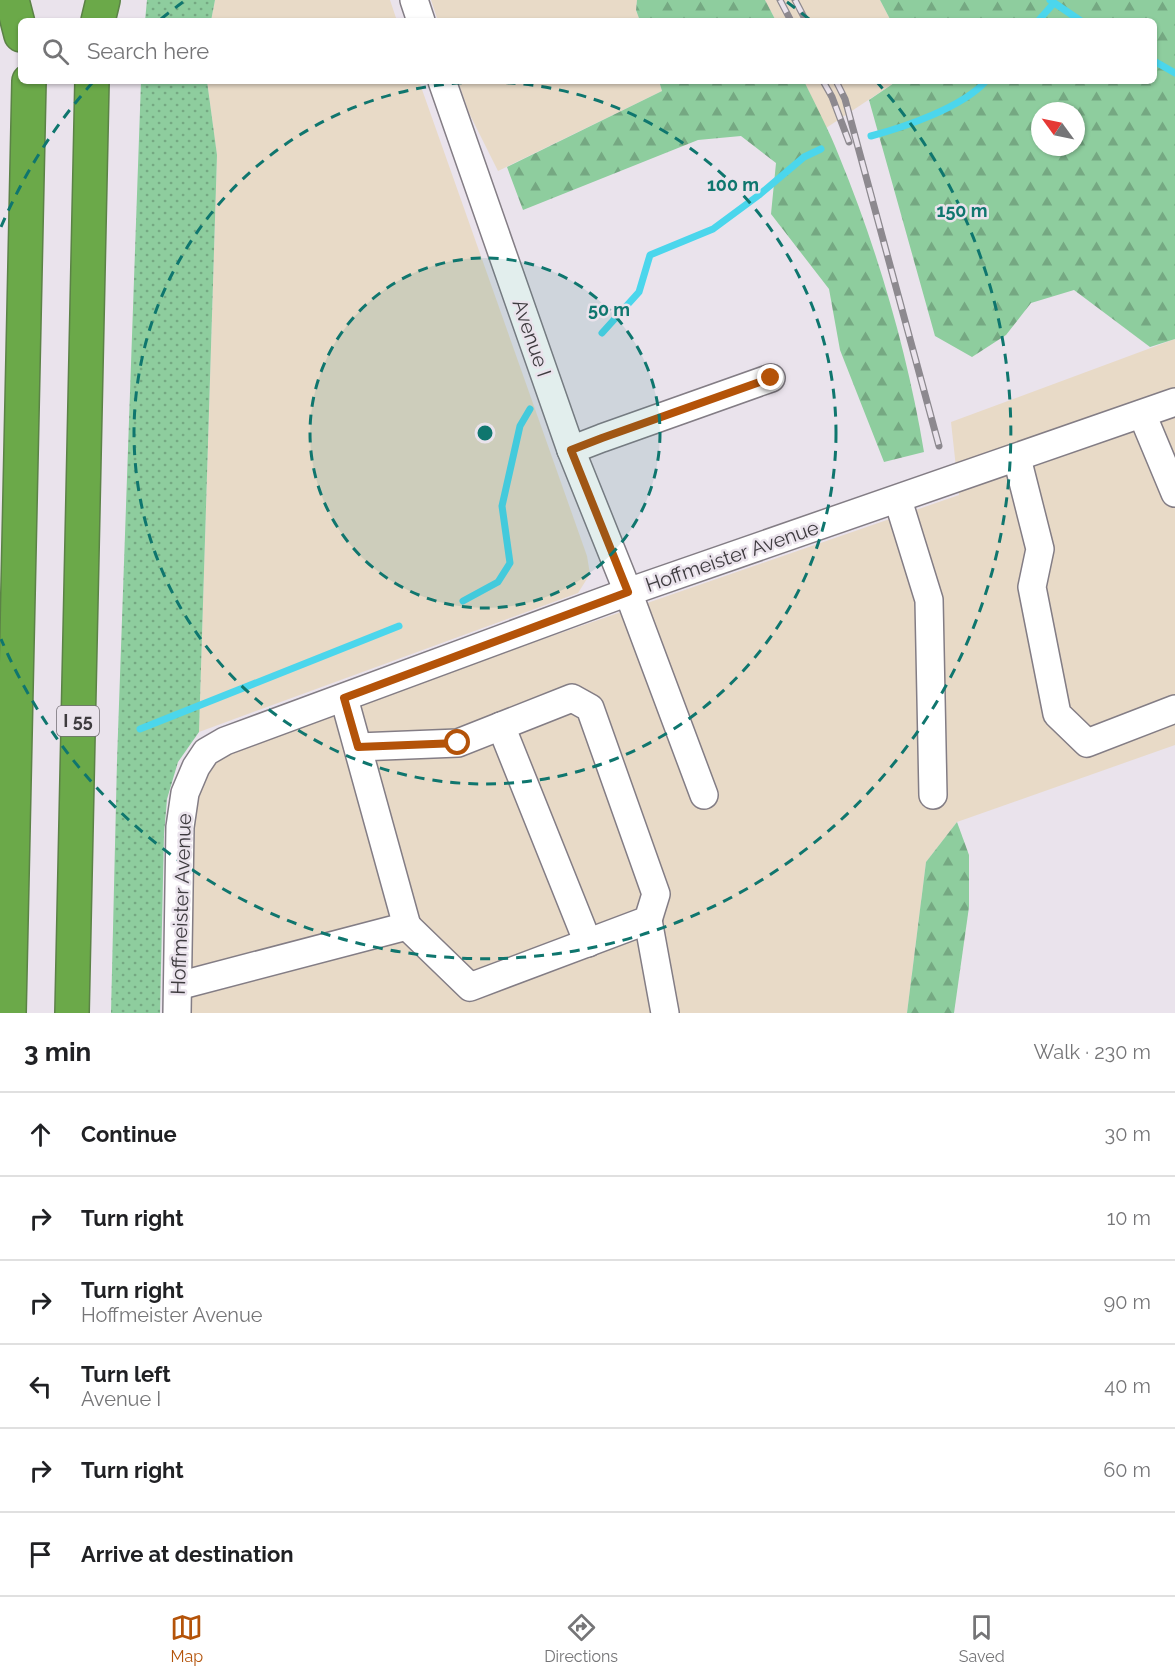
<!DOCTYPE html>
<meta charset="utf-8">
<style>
:root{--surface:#fff;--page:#f6f6f6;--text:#202124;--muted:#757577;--line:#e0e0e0;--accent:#b45309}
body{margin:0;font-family:Raleway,sans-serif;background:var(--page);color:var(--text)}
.compass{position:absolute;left:1031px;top:102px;width:54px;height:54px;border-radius:50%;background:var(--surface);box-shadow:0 2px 4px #0004;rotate:303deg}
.stop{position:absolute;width:18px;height:18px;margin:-14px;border:4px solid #b45309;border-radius:50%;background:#fff}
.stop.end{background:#b45309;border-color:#fff;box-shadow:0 2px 6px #0008}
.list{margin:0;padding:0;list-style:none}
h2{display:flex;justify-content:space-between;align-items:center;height:78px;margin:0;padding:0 24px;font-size:26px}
h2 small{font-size:20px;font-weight:400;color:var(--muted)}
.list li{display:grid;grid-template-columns:39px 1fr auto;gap:18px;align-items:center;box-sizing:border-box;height:84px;padding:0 24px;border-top:2px solid var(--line)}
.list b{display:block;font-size:22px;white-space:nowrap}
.list p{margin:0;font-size:20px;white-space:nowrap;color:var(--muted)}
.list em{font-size:20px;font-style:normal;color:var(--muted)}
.icon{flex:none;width:33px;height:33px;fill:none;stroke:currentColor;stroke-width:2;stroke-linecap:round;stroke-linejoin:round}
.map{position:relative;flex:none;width:1175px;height:1013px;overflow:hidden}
.search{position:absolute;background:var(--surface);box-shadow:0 2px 4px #0004;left:18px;right:18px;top:18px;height:66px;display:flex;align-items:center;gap:15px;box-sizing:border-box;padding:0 21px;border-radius:9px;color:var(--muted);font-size:22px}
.sheet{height:582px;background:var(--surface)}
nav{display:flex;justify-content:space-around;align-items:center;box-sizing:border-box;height:84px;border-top:2px solid var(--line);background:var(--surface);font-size:16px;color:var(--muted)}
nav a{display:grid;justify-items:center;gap:3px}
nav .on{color:var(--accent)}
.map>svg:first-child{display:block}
.industrial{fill:#e8dac7}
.grass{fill:url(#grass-dots)}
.forest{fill:url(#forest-firs);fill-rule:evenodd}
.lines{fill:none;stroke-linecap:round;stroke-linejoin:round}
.stream{stroke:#4bd6ec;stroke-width:7}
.minor-casing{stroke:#837d85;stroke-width:30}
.highway-casing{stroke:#5b8246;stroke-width:36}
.minor{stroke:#fff;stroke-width:27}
.highway{stroke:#6ba949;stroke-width:33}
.rail-casing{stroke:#8d898f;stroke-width:7}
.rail{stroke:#eae3ec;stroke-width:4.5;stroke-dasharray:14;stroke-linecap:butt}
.route{stroke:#b45309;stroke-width:8}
.ring{fill:none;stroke:#0f766e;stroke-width:3;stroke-dasharray:10 8}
.labels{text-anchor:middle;stroke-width:5;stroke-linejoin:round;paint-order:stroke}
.shield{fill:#eae3ec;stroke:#726d73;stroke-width:1.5}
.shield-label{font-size:18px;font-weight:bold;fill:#3e3b3f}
.street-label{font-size:20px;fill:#3e3b3f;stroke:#eae3ec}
.centre{fill:#0f766e;stroke:#eae3ec;stroke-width:3}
.ring-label{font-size:18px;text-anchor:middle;font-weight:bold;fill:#0f766e;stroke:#eae3ec;stroke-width:5;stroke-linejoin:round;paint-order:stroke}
</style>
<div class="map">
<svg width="1175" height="1013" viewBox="0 0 1175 1013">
<defs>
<pattern id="grass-dots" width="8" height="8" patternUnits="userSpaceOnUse" patternTransform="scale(1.5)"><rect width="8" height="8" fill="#8ecd9e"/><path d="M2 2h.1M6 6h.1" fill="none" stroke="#75a882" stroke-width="1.8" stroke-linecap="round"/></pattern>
<pattern id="forest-firs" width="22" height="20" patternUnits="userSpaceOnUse" patternTransform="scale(1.5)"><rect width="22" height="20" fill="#8ecd9e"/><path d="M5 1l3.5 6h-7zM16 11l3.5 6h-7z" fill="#75a882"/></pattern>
</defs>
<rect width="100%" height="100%" fill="#eae3ec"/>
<g class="industrial">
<polygon points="215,0 390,0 397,21 211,21"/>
<polygon points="431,0 637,0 636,10 640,21 438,21"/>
<polygon points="765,0 880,0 891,21 776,21"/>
<polygon points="207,81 419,81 587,556 590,574 578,593 199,732 217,156"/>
<polygon points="458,81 659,81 662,91 498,171 469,113"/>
<polygon points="804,81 897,81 826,128"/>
<polygon points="1175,339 1175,745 957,822 926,862 907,1013 190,1013 195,813 202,784 217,757 243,743 959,495 951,422"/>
</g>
<g class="grass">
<polygon points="147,0 215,0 211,21 145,21"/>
<polygon points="141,81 207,81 217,155 199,732 178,762 167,799 164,834 160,1013 111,1013 117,761"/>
</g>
<g class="forest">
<polygon points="637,0 765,0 776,21 640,21 636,10"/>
<path d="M880,0H1175V339L1150,347L1074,290L1031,303L1006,335L972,357L935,336L869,100L897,81H1154V21H891ZM1040,111H1076V147H1040Z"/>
<path d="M659,81H804C816,106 829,130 839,156C877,248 908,354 924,452L884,462L840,350L829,289L771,214L776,163L741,136L698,140L523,210L507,167L662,91Z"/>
<polygon points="957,822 969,855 969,907 954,1013 907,1013 926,862"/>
</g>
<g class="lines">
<g class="stream">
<polyline points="1050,0 1081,21"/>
<polyline points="1038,21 1054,3"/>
<polyline points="1154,61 1175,73"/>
<path d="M871,136C905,127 963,107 986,81"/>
<polyline points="602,333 639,292 650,255 713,229 759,195 804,157 821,149"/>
<polyline points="463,601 498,582 510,563 502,506 520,426 530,409"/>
<polyline points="140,729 399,626"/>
</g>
<g class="minor-casing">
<g id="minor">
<polyline points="414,0 421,21"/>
<polyline points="442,81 571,450 628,592 704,795"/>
<polyline points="1142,414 1175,493"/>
<polyline points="571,450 602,438 771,378"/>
<polyline points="1017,458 1040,549 1032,587 1057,714 1087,743 1175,709"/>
<polyline points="898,500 929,600 933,795"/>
<polyline points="501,726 588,943"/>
<polyline points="358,747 458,743 572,698 590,708 656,894 648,920 470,987 407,926"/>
<polyline points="648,920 665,1013"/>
<polyline points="178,986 407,926 344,698"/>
<polyline points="177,1013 180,827 185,793 196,767 206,752 225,741 628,592 1175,402"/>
</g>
</g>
<g class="highway-casing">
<g id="highway">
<polyline points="12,0 21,35"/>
<polyline points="98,21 103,0"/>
<polyline points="9,1013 29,81"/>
<polyline points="72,1013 92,81"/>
</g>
</g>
<use href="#minor" class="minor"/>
<use href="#highway" class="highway"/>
<g class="rail-casing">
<g id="rail">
<polyline points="780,0 791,21"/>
<polyline points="795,0 806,21"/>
<polyline points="823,81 832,97 849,142"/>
<polyline points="836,81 845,99 939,446"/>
</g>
</g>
<use href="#rail" class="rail"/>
</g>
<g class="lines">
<polyline class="route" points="458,743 358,747 344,698 628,592 571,450 602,438 771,378"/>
</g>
<circle cx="485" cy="433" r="175" fill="#0f766e" fill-opacity=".12"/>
<g class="ring">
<circle cx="485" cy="433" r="175"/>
<circle cx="485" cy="433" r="351"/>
<path d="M1 227A526 526 0 0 1 94 81M161 19A526 526 0 0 1 183 2M787 2A526 526 0 0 1 809 19M876 81A526 526 0 1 1 1 639"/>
</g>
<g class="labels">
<rect class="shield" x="57" y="706" width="42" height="30" rx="4.5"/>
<g class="shield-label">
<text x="78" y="727">I 55</text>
</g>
<g class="street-label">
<text transform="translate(532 338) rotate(71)" y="7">Avenue I</text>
<text transform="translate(732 556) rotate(-19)" y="7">Hoffmeister Avenue</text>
<text transform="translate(181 904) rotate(-88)" y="7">Hoffmeister Avenue</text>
</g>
</g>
<circle cx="485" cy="433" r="9" class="centre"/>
<g class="ring-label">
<text x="733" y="191">100 m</text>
<text x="962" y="217">150 m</text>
<text x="609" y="316">50 m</text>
</g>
</svg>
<svg class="compass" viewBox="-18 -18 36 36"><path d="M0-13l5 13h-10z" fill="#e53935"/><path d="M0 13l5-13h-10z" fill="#757577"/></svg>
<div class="stop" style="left:458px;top:743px"></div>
<div class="stop end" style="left:771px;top:378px"></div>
<div class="search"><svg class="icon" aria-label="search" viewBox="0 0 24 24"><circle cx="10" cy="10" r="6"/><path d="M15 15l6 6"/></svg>Search here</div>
</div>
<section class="sheet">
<h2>3 min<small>Walk · 230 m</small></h2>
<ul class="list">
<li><svg class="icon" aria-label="ahead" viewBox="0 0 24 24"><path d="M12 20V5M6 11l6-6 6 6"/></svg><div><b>Continue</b></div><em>30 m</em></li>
<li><svg class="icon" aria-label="right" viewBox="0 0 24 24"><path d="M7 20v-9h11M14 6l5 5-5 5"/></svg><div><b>Turn right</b></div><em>10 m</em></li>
<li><svg class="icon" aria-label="right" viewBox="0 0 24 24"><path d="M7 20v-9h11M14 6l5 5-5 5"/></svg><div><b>Turn right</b><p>Hoffmeister Avenue</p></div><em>90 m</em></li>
<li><svg class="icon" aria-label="left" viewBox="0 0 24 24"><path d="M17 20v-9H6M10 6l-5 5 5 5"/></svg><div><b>Turn left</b><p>Avenue I</p></div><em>40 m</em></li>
<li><svg class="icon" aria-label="right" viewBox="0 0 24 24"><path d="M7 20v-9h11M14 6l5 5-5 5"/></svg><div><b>Turn right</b></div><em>60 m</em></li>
<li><svg class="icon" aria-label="arrive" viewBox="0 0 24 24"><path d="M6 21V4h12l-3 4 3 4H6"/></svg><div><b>Arrive at destination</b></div></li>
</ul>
</section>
<nav>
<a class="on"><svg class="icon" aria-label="map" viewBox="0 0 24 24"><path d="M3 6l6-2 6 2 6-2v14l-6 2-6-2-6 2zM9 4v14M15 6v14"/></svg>Map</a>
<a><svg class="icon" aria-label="directions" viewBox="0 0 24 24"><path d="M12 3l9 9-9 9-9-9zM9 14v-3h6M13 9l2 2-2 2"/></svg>Directions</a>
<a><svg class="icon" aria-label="saved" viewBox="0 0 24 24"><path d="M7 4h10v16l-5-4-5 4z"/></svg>Saved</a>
</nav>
